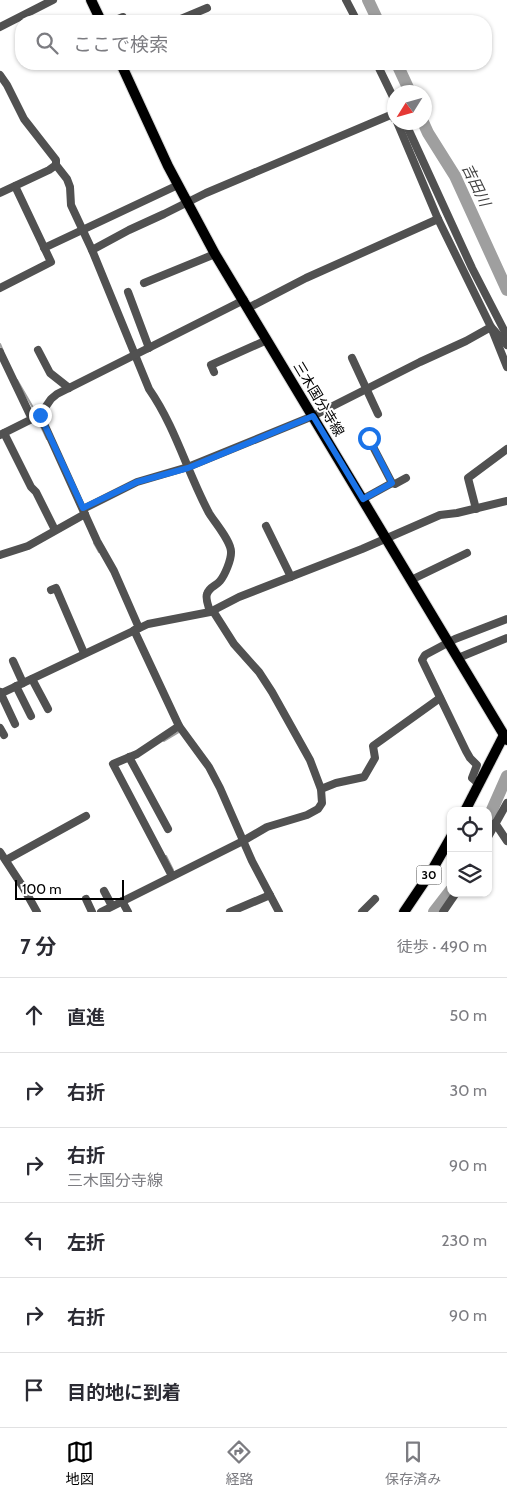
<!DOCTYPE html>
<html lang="ja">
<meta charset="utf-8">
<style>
:root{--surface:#fff;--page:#f2f2f3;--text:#2b2b33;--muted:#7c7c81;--line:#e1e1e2;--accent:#000}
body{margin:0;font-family:Cabin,"Noto Sans JP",sans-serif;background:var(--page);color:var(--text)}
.controls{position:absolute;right:15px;bottom:15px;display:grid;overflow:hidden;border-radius:10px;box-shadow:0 1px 4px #0004}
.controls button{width:45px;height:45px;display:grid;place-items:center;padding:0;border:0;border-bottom:1px solid var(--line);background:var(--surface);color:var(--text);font:25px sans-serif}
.compass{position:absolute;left:387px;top:85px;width:45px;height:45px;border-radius:50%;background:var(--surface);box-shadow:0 1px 4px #0004;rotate:233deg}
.scale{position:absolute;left:15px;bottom:12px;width:109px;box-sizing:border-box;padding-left:5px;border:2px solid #000;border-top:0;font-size:14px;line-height:18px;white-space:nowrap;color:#000;-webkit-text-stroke:4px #fff;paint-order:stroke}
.stop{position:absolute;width:15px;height:15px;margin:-11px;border:4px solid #1a73e8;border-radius:50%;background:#fff}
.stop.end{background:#1a73e8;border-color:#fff;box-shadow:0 1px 5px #0008}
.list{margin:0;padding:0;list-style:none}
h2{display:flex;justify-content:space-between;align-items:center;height:65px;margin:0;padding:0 20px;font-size:21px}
h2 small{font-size:16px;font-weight:400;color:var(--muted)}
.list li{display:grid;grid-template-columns:32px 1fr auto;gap:15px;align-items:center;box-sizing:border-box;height:75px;padding:0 20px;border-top:1px solid var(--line)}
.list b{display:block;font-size:19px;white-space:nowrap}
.list p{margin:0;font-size:16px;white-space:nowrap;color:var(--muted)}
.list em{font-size:16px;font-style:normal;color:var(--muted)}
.icon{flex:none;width:28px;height:28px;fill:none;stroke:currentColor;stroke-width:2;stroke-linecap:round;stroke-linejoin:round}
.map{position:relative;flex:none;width:507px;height:912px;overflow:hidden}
.search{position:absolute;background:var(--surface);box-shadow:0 1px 4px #0004;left:15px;right:15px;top:15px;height:55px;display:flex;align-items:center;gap:12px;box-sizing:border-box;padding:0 18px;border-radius:20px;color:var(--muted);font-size:19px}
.sheet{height:515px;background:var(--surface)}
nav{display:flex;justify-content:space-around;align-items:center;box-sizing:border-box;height:70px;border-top:1px solid var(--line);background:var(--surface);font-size:14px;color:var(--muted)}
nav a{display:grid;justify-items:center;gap:2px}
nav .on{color:var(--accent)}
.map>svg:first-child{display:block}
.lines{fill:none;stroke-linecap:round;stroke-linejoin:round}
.stream{stroke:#9f9f9f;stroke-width:2}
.river{stroke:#9f9f9f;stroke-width:12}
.major-casing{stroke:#dbdbdb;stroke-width:12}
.minor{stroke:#515151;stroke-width:8}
.major{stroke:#000;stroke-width:10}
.route{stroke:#1a73e8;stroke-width:6}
.labels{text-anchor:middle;stroke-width:4;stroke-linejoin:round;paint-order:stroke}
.shield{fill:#fff;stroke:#4c4c4c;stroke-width:1}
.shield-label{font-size:12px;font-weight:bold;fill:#000}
.street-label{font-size:14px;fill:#000;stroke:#fff}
.water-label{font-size:15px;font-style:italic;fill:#404040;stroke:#fff}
</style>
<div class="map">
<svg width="507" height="912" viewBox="0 0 507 912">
<rect width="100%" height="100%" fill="#fff"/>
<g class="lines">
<g class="stream">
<polyline points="0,344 3,351"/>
<polyline points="17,380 35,411"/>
<polyline points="38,420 47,439"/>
<polyline points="94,543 99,552"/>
<polyline points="164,741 179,732"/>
<polyline points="166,856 173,870"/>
</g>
<g class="river">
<polyline points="368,0 378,21"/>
<polyline points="397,64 410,92"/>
<polyline points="423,122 428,133 455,176 507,290"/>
<polyline points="488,819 507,776"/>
<polyline points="434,912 451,890"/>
</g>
<g class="major-casing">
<g id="major">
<polyline points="91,0 101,21"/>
<polyline points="121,64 168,166 215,254 507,740"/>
<polyline points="465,811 504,735"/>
<polyline points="404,912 431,872 451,837"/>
</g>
</g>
<g class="minor">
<polyline points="346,0 357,21"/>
<polyline points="113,21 123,17 125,21"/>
<polyline points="176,21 207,8"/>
<polyline points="0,27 53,0"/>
<polyline points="377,64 394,99"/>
<polyline points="0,75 7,85 24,119 56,160 56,165 49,170 0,193"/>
<polyline points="397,122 438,219 491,327 507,367"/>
<polyline points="405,122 472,268 507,336"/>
<path d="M56,165L67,179L70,187L71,205L92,250L149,389C176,428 187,472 209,513C215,523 232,542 231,553C231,560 225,575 220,581C216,586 209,587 207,594C205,599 209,607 210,612"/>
<polyline points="44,248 178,185"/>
<polyline points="92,250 129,230 164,214 206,193 393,114 394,118"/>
<polyline points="144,283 215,254"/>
<polyline points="0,288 51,262 15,186"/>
<polyline points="128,292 149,348"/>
<polyline points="248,308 306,278 438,219"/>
<polyline points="38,350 50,373 69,388"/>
<polyline points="0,352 32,419"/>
<polyline points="352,358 378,414"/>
<polyline points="214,372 211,365 267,340"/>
<polyline points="40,415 97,541 114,571 139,628"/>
<polyline points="4,433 31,487 36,492 55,530"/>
<polyline points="0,435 40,415 51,399 57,394 244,300"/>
<polyline points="369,439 392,483"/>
<polyline points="363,499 392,483 395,484 406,478"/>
<polyline points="83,509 137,482 188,467 313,416 420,362 466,341 491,327 507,345"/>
<polyline points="476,509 468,478 507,449"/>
<polyline points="266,526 291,577"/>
<polyline points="0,555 28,546 85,514"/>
<polyline points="411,580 467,553"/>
<polyline points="51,590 56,588 84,653"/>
<polyline points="134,630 179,726 209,767 220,788 252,861 279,912"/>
<polyline points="458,658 507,638"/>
<polyline points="13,661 23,683"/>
<polyline points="32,679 48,709"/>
<polyline points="16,686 31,716"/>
<polyline points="0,692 15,724"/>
<polyline points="0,694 148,624 210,612 239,597 362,549 440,515 457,513 507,501"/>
<polyline points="0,728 4,735"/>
<polyline points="129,757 168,829"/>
<polyline points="479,784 472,778 477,765 470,758 466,751 422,660 425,655 455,639 507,619"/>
<polyline points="321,789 336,783 364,777 375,758 373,746 440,698"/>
<polyline points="495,823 507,841"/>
<polyline points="488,837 507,803"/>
<polyline points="0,852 23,887 37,912"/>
<polyline points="6,860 86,816"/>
<polyline points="172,876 113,764 137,754 179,726"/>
<polyline points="104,891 112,906"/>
<polyline points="86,899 92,912"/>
<polyline points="122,901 128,912"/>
<polyline points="101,912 243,841 267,827 307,815 318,809 322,803 321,789 310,760 272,692 259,672 234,644 213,611"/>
<polyline points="230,912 270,895"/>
<polyline points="362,912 375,899"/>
<polyline points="443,912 456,893"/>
</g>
<use href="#major" class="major"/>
</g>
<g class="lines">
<polyline class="route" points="40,415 83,508 137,482 188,468 313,416 363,499 392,483 369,438"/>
</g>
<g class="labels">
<rect class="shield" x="416.5" y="865.5" width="25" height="19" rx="4"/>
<g class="shield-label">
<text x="429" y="879">30</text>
</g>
<g class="street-label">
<text transform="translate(319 399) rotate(59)" y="5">三木国分寺線</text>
</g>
<g class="water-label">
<text transform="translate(476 185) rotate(64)" y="5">吉田川</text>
</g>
</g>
</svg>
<div class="controls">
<button><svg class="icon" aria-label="locate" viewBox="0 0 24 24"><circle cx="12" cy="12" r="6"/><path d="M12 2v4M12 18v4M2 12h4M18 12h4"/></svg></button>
<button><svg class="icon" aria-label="layers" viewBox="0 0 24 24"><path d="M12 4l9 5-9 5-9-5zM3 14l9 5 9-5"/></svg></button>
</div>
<svg class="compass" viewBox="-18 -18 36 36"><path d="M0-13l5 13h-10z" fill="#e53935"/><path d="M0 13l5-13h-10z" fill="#7c7c81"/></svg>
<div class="scale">100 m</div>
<div class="stop" style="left:369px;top:438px"></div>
<div class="stop end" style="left:40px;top:415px"></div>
<div class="search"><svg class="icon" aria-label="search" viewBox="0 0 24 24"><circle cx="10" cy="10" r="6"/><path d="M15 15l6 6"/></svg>ここで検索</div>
</div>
<section class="sheet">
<h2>7 分<small>徒歩 · 490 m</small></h2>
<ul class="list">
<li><svg class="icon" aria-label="ahead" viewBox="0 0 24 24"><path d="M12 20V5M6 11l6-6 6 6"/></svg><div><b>直進</b></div><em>50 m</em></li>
<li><svg class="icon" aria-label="right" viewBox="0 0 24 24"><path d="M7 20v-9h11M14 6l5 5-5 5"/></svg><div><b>右折</b></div><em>30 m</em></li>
<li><svg class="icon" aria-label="right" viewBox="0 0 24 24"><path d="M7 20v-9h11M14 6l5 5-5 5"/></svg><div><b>右折</b><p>三木国分寺線</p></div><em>90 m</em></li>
<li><svg class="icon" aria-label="left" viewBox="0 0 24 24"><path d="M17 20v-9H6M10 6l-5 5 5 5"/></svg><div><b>左折</b></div><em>230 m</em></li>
<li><svg class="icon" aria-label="right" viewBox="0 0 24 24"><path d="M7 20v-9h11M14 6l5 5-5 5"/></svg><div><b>右折</b></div><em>90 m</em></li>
<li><svg class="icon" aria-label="arrive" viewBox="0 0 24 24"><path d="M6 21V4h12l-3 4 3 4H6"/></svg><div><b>目的地に到着</b></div></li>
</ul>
</section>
<nav>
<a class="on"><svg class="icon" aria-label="map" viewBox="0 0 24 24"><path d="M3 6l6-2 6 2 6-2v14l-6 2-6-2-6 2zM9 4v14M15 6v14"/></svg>地図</a>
<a><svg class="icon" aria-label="directions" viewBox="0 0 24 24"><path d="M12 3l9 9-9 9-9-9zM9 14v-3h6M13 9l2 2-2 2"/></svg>経路</a>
<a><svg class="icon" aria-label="saved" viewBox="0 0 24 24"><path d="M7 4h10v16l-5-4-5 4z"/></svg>保存済み</a>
</nav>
